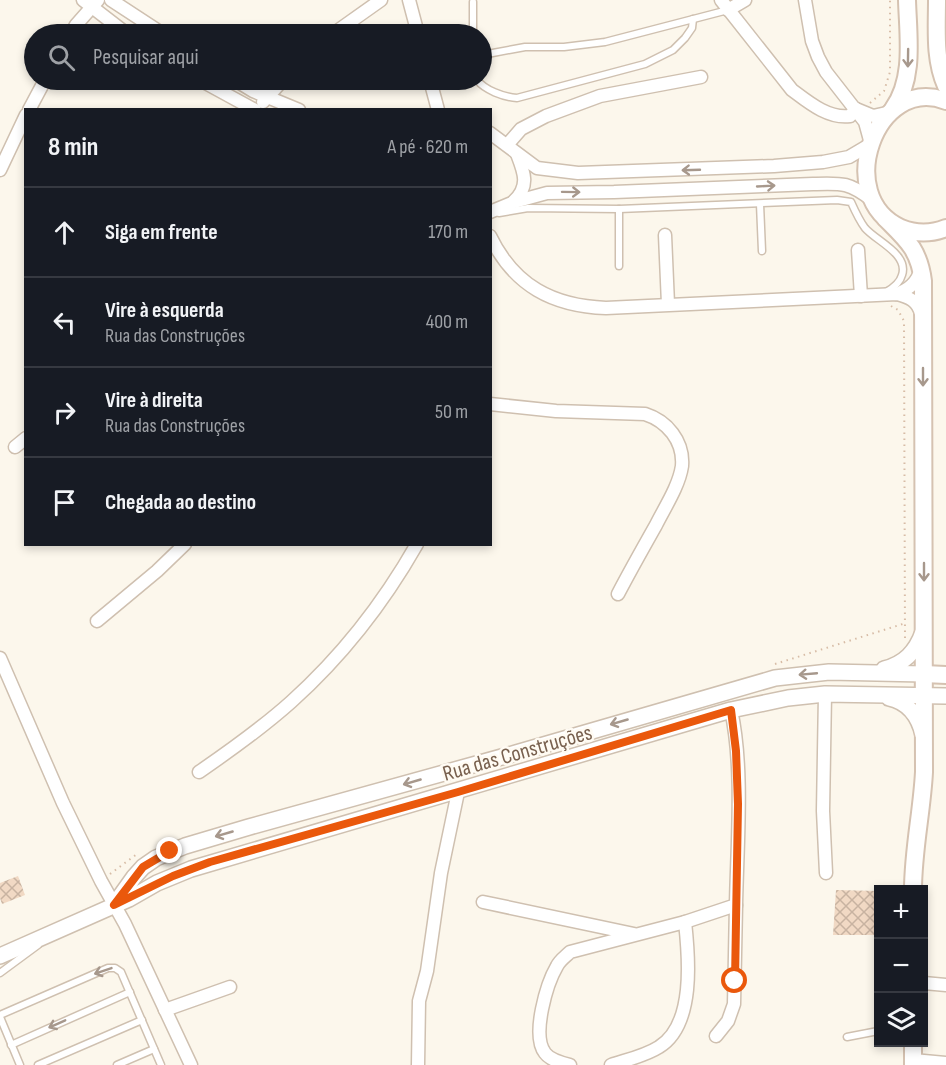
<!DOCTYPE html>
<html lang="pt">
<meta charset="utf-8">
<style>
:root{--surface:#171b24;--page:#20242c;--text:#f1f3f6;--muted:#9ea1a6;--line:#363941}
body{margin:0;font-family:"Sofia Sans Condensed",sans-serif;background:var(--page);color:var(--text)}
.controls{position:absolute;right:18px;bottom:18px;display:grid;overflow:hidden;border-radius:0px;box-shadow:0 3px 9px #0003}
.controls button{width:54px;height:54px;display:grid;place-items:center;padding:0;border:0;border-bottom:2px solid var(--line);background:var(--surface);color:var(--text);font:30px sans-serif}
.stop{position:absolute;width:18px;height:18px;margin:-14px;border:4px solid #ea580c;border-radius:50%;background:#fff}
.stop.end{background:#ea580c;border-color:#fff;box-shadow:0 2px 6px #0008}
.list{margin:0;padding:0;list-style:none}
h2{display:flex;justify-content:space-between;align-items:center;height:78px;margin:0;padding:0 24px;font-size:26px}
h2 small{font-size:20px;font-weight:400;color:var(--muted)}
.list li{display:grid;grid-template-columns:39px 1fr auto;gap:18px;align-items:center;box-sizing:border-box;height:90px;padding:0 24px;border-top:2px solid var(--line)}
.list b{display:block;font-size:22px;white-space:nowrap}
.list p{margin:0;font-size:20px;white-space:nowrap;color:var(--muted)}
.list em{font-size:20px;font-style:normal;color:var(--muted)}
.icon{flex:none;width:33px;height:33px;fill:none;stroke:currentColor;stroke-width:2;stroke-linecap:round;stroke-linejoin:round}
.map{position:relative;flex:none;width:946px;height:1065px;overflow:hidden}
.search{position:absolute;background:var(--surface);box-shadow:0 3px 9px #0003;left:24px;top:24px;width:468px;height:66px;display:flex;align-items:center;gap:15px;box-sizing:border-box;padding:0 21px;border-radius:33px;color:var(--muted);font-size:22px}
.panel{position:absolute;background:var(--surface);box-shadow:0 3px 9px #0003;left:24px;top:108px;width:468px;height:438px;border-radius:0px}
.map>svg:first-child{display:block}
.building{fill:url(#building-cross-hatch)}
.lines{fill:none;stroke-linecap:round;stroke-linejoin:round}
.service-casing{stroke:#cfc0b0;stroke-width:9}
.minor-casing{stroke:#cfc0b0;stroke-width:15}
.tertiary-casing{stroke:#cfc0b0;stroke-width:18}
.secondary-casing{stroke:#d5c2b1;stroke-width:20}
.path{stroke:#d7bca6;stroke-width:2;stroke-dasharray:1.5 4.5;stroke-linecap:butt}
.service{stroke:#fff;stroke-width:6}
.minor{stroke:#fff;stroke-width:12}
.tertiary{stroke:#fff;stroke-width:15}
.secondary{stroke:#fff;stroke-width:16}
.oneway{stroke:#a7988c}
.route{stroke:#ea580c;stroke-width:8}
.labels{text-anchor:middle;stroke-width:5;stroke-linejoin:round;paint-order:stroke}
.street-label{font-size:22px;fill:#78604e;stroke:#fffbf3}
</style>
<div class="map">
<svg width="946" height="1065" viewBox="0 0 946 1065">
<defs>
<pattern id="building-cross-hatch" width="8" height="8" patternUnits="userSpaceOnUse" patternTransform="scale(1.5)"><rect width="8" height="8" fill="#f1d9c4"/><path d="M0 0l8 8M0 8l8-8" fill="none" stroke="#c8b3a1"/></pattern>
</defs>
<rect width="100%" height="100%" fill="#fcf7ec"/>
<g class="building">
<polygon points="18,876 25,895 2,904 0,898 0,883"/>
<polygon points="836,890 879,891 879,935 833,935"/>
</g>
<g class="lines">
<g class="service-casing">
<g id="service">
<polyline points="473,2 473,34"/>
<polyline points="482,55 525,47 564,47 605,42 728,10"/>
<path d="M477,80C485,90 503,97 517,98L645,64L673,50L685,38L692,28L693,19"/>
<polyline points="760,204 762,251"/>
<polyline points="619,209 619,266"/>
<path d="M499,213L528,208L619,209L837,200L851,202C855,211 859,220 865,228C876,241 909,254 902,275C900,283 893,288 886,292"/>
<polyline points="0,973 38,945"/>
<polyline points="0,1015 108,968 115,968 121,972 161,1065"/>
<polyline points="0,1017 20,1065"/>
<polyline points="847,1037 878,1031"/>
<polyline points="11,1045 130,992"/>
<polyline points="38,1065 142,1020"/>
<polyline points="117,1065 154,1049"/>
</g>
</g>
<g class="minor-casing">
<g id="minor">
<polyline points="83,0 127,34"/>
<polyline points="111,0 163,34"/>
<polyline points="409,0 418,34"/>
<path d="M721,0L792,90C808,102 828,119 850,116L856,109"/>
<polyline points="728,10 745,0"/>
<polyline points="71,34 76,25 98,0"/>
<polyline points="333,34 381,0"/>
<polyline points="200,80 255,110"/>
<polyline points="235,80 253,91 299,110"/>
<polyline points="430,80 438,110"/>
<polyline points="263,102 283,80"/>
<polyline points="856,109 873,116 891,112"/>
<polyline points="29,110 45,80"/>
<polyline points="490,133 537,168 578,173 774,166 823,162 849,157 871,144 865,122 826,72 818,57 812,41 805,0"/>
<polyline points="507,145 521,129 546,116 600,96 701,77"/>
<polyline points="0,170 26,115"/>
<path d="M514,201C530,186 524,172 517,154"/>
<path d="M490,212L514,202L547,193L614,192L813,184C842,183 849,182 872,200"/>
<polyline points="665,235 668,304"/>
<path d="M490,236C514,286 553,306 606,308L897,294C909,297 918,301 921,314"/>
<polyline points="858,250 861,296"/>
<path d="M897,294C909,289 917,283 921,269"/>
<path d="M490,404L556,411L645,414C667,421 684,441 682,466C679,486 665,507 656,525C643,548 630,571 618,594"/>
<polyline points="15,447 26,438"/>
<polyline points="97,621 157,571 185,544"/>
<polyline points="0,658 63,803 101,881 125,924 191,1065"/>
<polyline points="825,694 823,811 826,873"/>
<path d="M199,772C231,750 262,728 291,702C340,658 384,602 417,544"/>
<polyline points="483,902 634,934"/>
<polyline points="924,983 946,985"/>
<polyline points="165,1010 230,987"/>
<polyline points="716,1036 728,1021 734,1004 736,905"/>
<polyline points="913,1060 946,1063"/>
<polyline points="418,1065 419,1001 427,971 441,873 458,792"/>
<path d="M570,1065C562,1063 550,1060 545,1053C531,1035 547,983 557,966C560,960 565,957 570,952L685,922L736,905C737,845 744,769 731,710"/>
<path d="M611,1065C626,1060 645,1056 659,1047C695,1025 689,958 685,922"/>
</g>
</g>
<g class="tertiary-casing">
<g id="tertiary">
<path d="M884,669C904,664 916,652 923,632"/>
<path d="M889,698C908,702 919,717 923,735"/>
<polyline points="114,905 134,877 143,867 156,858 185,846 249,827 516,753 775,678 829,672 924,674"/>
<polyline points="0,956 129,899 157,883 191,869 731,710 788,698 825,694 946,696"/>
</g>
</g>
<g class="secondary-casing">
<g id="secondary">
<path d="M937,0C937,29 934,59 946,86"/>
<path d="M946,101C876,74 832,197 901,228C916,234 931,234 946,228"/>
<path d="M893,109C915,78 908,36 907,0"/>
<path d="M885,218C906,239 919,249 923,281L924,772C922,811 913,850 913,890"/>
<polyline points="924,674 946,675"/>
<polyline points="913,1042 913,1065"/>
</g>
</g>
<g class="path">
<polyline points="870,103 884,91 890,72 890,0"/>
<polyline points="891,306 898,310 904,321 905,640"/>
<polyline points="775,664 906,623"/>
<polyline points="110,874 137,854"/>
</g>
<use href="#service" class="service"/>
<use href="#minor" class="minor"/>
<use href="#tertiary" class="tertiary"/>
<use href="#secondary" class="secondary"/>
</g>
<defs><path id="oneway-shaft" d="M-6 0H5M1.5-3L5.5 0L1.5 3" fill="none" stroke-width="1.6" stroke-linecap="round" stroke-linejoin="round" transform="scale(1.5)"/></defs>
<g class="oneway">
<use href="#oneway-shaft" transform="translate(908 58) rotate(91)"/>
<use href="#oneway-shaft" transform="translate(691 170) rotate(178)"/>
<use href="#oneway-shaft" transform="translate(766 186) rotate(-3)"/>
<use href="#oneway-shaft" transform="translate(571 192) rotate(1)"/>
<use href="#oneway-shaft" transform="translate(923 377) rotate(90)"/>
<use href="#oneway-shaft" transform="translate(924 572) rotate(90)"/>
<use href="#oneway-shaft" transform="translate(808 674) rotate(175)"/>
<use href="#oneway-shaft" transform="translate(619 722) rotate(164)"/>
<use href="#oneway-shaft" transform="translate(412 782) rotate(164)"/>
<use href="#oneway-shaft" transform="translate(224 834) rotate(164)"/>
<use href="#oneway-shaft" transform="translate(103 971) rotate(161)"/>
<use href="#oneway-shaft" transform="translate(57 1024) rotate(156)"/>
</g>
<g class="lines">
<polyline class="route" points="170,851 143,867 114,905 173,876 210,862 458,792 731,710 736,751 738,804 735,981"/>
</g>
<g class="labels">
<g class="street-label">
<text transform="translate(517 752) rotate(-16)" y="8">Rua das Construções</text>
</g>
</g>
</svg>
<div class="controls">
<button>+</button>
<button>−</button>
<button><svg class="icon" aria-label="layers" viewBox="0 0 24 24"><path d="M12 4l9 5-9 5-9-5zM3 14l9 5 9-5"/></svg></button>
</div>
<div class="stop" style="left:735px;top:981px"></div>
<div class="stop end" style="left:170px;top:851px"></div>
<div class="search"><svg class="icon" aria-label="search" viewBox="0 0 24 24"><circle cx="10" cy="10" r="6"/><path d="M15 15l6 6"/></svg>Pesquisar aqui</div>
<section class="panel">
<h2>8 min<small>A pé · 620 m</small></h2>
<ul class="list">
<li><svg class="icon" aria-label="ahead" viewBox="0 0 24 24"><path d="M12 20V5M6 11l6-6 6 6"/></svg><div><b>Siga em frente</b></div><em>170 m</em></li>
<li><svg class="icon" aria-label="left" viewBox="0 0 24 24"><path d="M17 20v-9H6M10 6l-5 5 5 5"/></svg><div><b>Vire à esquerda</b><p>Rua das Construções</p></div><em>400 m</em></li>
<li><svg class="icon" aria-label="right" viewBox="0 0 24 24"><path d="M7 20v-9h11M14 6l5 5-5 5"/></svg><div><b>Vire à direita</b><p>Rua das Construções</p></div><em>50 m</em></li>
<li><svg class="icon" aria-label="arrive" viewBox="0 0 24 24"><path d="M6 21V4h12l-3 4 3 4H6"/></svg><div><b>Chegada ao destino</b></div></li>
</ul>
</section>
</div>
